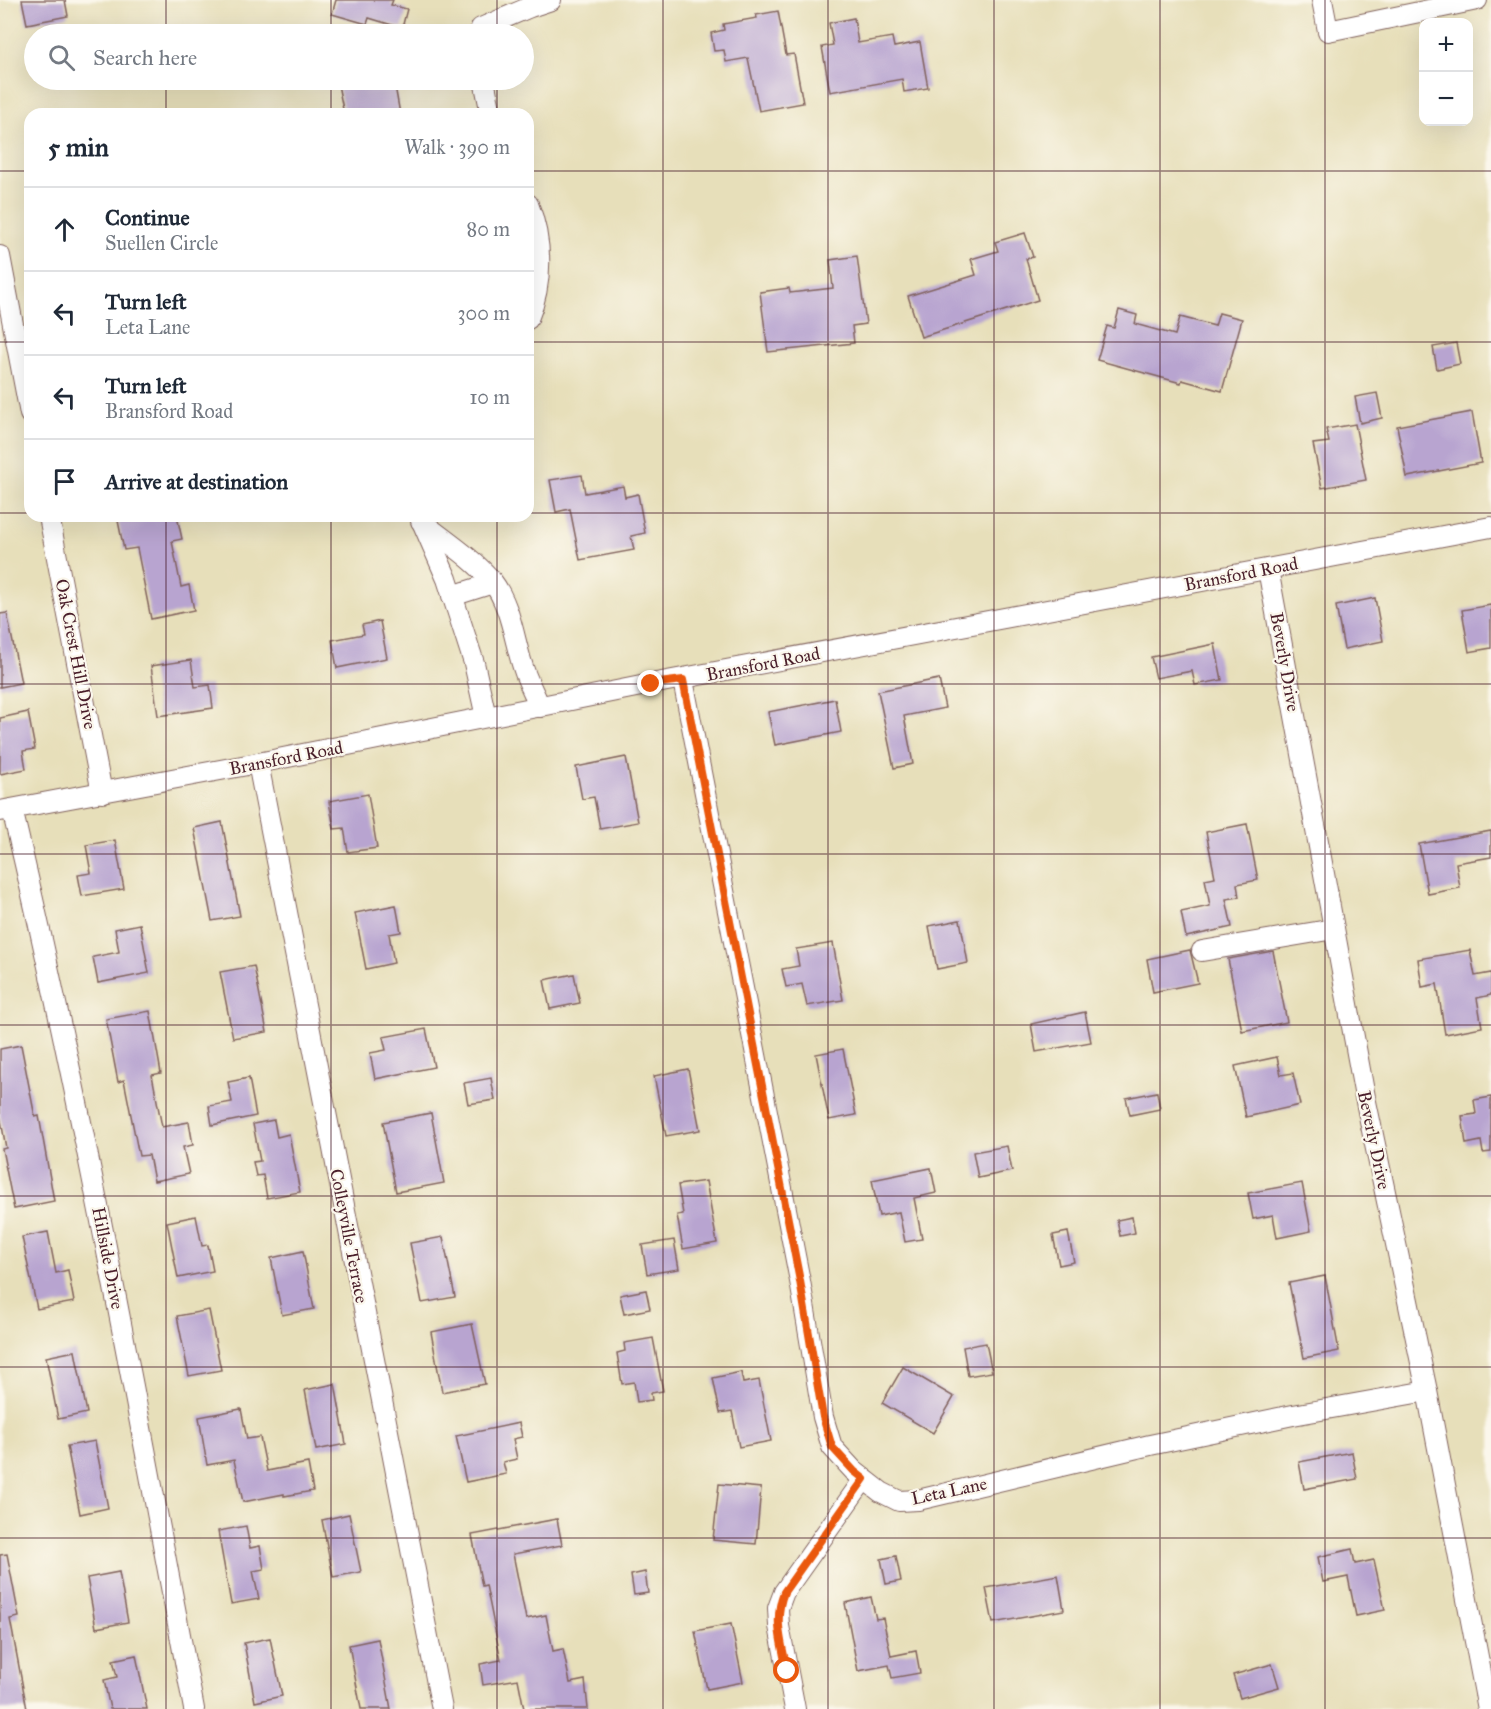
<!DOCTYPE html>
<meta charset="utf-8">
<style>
:root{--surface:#fff;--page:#f6f6f7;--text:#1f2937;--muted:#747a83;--line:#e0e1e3}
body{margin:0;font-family:"IM FELL Great Primer",serif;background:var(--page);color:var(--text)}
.controls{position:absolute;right:18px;top:18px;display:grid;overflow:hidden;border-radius:12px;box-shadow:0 6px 24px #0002}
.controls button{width:54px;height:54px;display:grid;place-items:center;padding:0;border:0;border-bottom:2px solid var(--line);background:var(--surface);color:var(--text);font:30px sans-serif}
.stop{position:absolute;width:18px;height:18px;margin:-14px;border:4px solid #ea580c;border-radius:50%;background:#fff}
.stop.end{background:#ea580c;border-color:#fff;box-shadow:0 2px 6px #0008}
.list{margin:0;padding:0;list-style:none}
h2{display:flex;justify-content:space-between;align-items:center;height:78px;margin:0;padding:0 24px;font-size:26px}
h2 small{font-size:20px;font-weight:400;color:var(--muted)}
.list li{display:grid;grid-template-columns:39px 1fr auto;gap:18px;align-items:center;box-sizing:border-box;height:84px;padding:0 24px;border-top:2px solid var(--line)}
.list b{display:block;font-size:22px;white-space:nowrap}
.list p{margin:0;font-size:20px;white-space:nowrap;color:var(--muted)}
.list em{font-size:20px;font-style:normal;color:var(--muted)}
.icon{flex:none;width:33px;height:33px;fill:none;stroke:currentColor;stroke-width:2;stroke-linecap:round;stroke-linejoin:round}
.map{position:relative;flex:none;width:1491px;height:1709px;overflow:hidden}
.search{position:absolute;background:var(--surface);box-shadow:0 6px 24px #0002;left:24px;top:24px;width:510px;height:66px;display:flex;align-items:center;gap:15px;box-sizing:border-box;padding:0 21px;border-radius:33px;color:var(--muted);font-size:22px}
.panel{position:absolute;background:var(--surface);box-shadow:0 6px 24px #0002;left:24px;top:108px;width:510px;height:414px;border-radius:18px}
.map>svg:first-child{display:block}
.building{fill:#b8a4d0}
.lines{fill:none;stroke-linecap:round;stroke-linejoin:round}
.minor-casing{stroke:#81625d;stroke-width:22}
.minor{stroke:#fff;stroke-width:20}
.route{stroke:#ea580c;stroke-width:8}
.grid{fill:none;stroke:#4a1f2b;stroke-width:1.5;stroke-opacity:0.55}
.labels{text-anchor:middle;stroke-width:4.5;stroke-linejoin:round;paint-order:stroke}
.street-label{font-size:18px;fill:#4a1f2b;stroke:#fbf7ec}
</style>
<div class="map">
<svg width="1491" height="1709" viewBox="0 0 1491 1709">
<rect width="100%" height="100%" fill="#fbf7ec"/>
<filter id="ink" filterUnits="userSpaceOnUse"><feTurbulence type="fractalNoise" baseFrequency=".0167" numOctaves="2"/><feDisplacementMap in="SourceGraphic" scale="12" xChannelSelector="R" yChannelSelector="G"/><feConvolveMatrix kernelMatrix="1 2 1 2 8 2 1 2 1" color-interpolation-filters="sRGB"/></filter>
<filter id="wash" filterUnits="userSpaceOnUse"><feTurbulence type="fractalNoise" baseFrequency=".008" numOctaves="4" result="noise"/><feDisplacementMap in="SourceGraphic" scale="24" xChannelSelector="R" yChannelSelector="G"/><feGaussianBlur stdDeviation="1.35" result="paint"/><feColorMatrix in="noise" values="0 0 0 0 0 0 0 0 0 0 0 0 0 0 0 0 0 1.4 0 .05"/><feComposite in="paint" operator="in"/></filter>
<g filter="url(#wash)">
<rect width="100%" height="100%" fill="#e7dfba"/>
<g id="blocks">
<g class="building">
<polygon points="22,0 65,0 68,16 27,24"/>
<polygon points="336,0 393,0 391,5 407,9 402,28 369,18 367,24 332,14"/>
<polygon points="778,11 786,55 794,54 803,103 759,111 748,58 726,62 724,50 714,51 711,33 724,30 723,24 757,18 756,15"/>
<polygon points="854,18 858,43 892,37 894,47 920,42 928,88 904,92 902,79 830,92 822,47 833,45 829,23"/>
<polygon points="337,80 394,80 400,114 344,114"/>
<polygon points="1025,233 1033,257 1026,259 1038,300 921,337 908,296 976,275 971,259 998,251 995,242"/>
<polygon points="857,256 866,324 852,326 854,343 768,352 760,292 789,288 790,293 833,288 830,260"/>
<polygon points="1119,310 1137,315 1135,324 1175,335 1180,317 1215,326 1219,313 1242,319 1222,391 1182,380 1181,383 1097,360 1107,326 1114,328"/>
<polygon points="1456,343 1460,364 1437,369 1433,347"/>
<polygon points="1377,393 1382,418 1360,423 1355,397"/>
<polygon points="1472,412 1481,463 1407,477 1397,426"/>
<polygon points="1355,424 1366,480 1322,488 1313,444 1329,442 1326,429"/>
<polygon points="582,475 585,493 623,486 625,497 638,494 645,533 631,536 634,550 580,560 570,509 556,512 550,480"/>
<polygon points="117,516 177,516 182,539 172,541 181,587 189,585 194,610 151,619 137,548 124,550"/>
<polygon points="1375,598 1383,641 1344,649 1336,606"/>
<polygon points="1491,605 1491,648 1469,652 1462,610"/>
<polygon points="7,613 21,683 0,687 0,614"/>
<polygon points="380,621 387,658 337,668 332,640 364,634 362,625"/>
<polygon points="1215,644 1222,680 1195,685 1192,671 1156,678 1151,657"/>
<polygon points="191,660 195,687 210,685 213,708 158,716 151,666"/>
<polygon points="939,679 945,708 904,716 913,764 894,768 878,691"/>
<polygon points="835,699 841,732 775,745 768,712"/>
<polygon points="28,712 35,749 23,751 26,769 0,774 0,718"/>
<polygon points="626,757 638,822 600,829 594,797 582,799 576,767"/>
<polygon points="368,794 377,848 348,852 344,828 334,829 329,801"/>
<polygon points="222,822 240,916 212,921 194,828"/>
<polygon points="1247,824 1258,880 1237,884 1239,897 1226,899 1232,927 1186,937 1181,912 1210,906 1205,879 1215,877 1206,832"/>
<polygon points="1491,831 1491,857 1456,863 1460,888 1428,894 1419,844"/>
<polygon points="115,840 124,889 82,896 78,875 91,873 86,845"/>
<polygon points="396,905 401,932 389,934 394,963 366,969 355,913"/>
<polygon points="960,920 968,963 937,969 929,926"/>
<polygon points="140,924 149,973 98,983 93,957 119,952 115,929"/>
<polygon points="833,943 843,1000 807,1006 802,984 786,987 782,969 799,966 796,949"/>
<polygon points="1190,950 1198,983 1153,992 1147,959"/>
<polygon points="1470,950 1475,976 1491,973 1491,995 1477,998 1482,1027 1445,1034 1437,984 1422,987 1418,959"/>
<polygon points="1273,951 1287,1022 1242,1031 1228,959"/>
<polygon points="254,966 267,1032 233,1038 220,972"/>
<polygon points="574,974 580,1003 550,1009 544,980"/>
<polygon points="150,1011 161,1073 152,1075 162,1127 189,1122 193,1145 183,1147 189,1174 154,1181 149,1155 139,1156 124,1080 118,1082 106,1019"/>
<polygon points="1085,1012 1091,1042 1036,1052 1031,1024"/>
<polygon points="426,1029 434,1067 375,1079 370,1053 386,1050 383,1037"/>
<polygon points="21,1045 35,1117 39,1116 54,1201 14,1209 2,1149 6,1148 0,1115 0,1049"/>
<polygon points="843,1049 856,1115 829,1120 816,1054"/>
<polygon points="1277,1057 1281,1075 1293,1073 1300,1105 1246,1117 1235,1066"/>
<polygon points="688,1069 700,1130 666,1136 654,1076"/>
<polygon points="249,1078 256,1116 212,1125 209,1106 232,1102 228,1082"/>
<polygon points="491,1078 495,1100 468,1104 464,1083"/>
<polygon points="1157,1092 1160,1109 1130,1115 1126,1098"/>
<polygon points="1491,1097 1491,1152 1483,1153 1481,1141 1466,1144 1462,1116 1476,1114 1474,1100"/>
<polygon points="431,1113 444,1183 396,1192 383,1122"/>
<polygon points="274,1120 277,1137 289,1134 300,1192 267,1198 263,1175 256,1176 253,1162 260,1161 253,1124"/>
<polygon points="1007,1146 1012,1171 978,1178 973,1152"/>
<polygon points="931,1168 936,1193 914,1198 922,1239 905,1242 899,1212 879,1216 872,1180"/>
<polygon points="706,1181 717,1243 683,1249 677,1215 683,1214 678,1185"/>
<polygon points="1302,1183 1311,1231 1277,1238 1273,1215 1253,1219 1248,1193"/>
<polygon points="196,1216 202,1246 208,1245 213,1271 178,1278 167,1222"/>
<polygon points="1132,1217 1135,1233 1120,1236 1117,1220"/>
<polygon points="48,1232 56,1273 68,1270 74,1302 37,1309 22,1237"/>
<polygon points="1068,1232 1074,1262 1059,1265 1053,1235"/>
<polygon points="443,1237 455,1297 422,1303 410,1243"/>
<polygon points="674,1240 679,1269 647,1274 642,1245"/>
<polygon points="303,1251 314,1309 282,1315 271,1258"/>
<polygon points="1325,1276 1339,1351 1304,1358 1289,1283"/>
<polygon points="646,1290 650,1309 624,1314 620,1295"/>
<polygon points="209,1310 221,1370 189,1376 177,1316"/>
<polygon points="472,1324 485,1384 442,1392 431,1332"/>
<polygon points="653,1338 663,1391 651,1393 652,1400 637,1402 634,1382 622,1384 617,1353 625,1351 624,1343"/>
<polygon points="986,1343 992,1372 968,1376 963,1347"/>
<polygon points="75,1351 87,1413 58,1419 46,1357"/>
<polygon points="903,1367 954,1397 933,1433 882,1403"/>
<polygon points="741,1372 743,1383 759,1380 771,1441 739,1447 732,1411 720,1413 713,1378"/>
<polygon points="335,1384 346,1444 316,1450 305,1390"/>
<polygon points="241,1409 247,1439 260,1437 267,1471 308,1463 313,1491 284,1496 284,1494 243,1502 234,1460 207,1465 199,1417"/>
<polygon points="519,1423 522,1437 513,1439 517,1459 503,1462 506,1474 466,1482 456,1436"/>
<polygon points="95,1441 108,1508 80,1514 67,1446"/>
<polygon points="1352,1452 1357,1479 1304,1489 1299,1462"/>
<polygon points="719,1484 761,1488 756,1544 713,1540"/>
<polygon points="349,1514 361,1572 333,1577 322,1520"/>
<polygon points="557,1519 562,1545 513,1554 526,1619 546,1615 553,1651 563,1649 570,1683 585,1680 588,1709 524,1709 518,1679 483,1685 480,1664 501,1660 486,1585 482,1586 472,1535"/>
<polygon points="246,1526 250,1548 260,1546 264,1569 253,1571 259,1599 231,1604 218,1531"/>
<polygon points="1352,1549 1355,1564 1374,1560 1385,1610 1356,1616 1348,1577 1323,1582 1318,1557"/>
<polygon points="7,1554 19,1617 10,1619 27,1709 0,1709 0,1555"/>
<polygon points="896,1556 901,1581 886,1584 881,1559"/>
<polygon points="119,1572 128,1622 96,1628 87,1578"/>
<polygon points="645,1572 648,1593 634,1595 631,1575"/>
<polygon points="1058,1575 1064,1610 993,1623 986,1588"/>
<polygon points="871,1597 876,1619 883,1618 891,1656 916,1651 920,1673 892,1678 889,1665 858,1671 845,1603"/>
<polygon points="731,1624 743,1682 707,1689 695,1631"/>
<polygon points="270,1638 282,1696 255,1702 244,1643"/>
<polygon points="378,1639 391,1709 361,1709 349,1645"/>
<polygon points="136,1655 147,1709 110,1709 104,1680 117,1677 113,1660"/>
<polygon points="1272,1664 1279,1687 1240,1698 1233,1675"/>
</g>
</g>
</g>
<g filter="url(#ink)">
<use href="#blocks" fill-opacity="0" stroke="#81625d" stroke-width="1.5"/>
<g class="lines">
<g class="minor-casing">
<g id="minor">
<polyline points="1322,0 1328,31 1477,0"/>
<polyline points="479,34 481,28 530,7 551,0"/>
<polyline points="484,80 491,114"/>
<path d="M528,204C543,241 543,283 528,319"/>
<polyline points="0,256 30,414"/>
<polyline points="49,516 102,793"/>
<path d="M421,521C444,540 473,558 492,581C512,607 514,643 525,673C529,684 535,695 540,707"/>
<polyline points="423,524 447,579 474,663 486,717"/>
<polyline points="1268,569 1365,1097 1427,1391 1488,1709"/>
<polyline points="452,596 493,583"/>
<polyline points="683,680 800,1281 823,1417 832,1447 854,1471 881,1492 899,1501 918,1500 1150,1445 1293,1415 1427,1391"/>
<polyline points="258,763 442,1709"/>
<path d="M12,809C83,1107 137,1408 194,1709"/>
<polyline points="0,811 258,763 651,684 1491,527"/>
<polyline points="1202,951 1334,929"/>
<polyline points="795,1709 779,1626 778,1608 784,1592 864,1479"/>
</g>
</g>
<use href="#minor" class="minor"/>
</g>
</g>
<g class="lines" filter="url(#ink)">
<path class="route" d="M651,684L683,680L800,1281L823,1417L832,1447L854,1471L864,1479L784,1592C773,1620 782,1643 787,1671"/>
</g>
<path class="grid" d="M166,0V34M331,0V34M497,0V34M663,0V1709M828,0V1709M994,0V1709M1160,0V1709M1325,0V1709M166,80V114M331,80V114M497,80V114M0,171H30M528,171H1491M0,342H30M528,342H1491M0,513H30M528,513H1491M166,516V1709M331,516V1709M497,516V1709M0,684H1491M0,854H1491M0,1025H1491M0,1196H1491M0,1367H1491M0,1538H1491"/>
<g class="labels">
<g class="street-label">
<text transform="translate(1241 574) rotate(-11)" y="6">Bransford Road</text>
<text transform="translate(76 654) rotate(79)" y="6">Oak Crest Hill Drive</text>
<text transform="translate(1285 662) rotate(80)" y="6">Beverly Drive</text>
<text transform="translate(763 664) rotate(-11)" y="6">Bransford Road</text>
<text transform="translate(286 758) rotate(-11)" y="6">Bransford Road</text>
<text transform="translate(1374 1140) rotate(78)" y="6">Beverly Drive</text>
<text transform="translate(349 1236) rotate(79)" y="6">Colleyville Terrace</text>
<text transform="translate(108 1258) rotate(79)" y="6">Hillside Drive</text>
<text transform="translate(949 1491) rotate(-12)" y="6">Leta Lane</text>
</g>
</g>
</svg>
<div class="controls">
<button>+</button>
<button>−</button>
</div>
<div class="stop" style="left:787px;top:1671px"></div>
<div class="stop end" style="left:651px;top:684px"></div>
<div class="search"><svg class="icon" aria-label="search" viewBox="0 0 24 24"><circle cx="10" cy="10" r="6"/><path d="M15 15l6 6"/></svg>Search here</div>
<section class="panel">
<h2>5 min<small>Walk · 390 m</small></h2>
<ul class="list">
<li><svg class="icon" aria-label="ahead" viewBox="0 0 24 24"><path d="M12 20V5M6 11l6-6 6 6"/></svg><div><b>Continue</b><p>Suellen Circle</p></div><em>80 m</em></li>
<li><svg class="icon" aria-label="left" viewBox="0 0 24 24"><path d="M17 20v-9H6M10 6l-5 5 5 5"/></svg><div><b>Turn left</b><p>Leta Lane</p></div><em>300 m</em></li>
<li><svg class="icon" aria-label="left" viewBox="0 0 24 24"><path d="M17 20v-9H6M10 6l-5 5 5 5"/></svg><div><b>Turn left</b><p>Bransford Road</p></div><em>10 m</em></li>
<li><svg class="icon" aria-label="arrive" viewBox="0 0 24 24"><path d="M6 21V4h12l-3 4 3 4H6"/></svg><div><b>Arrive at destination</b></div></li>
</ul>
</section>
</div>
